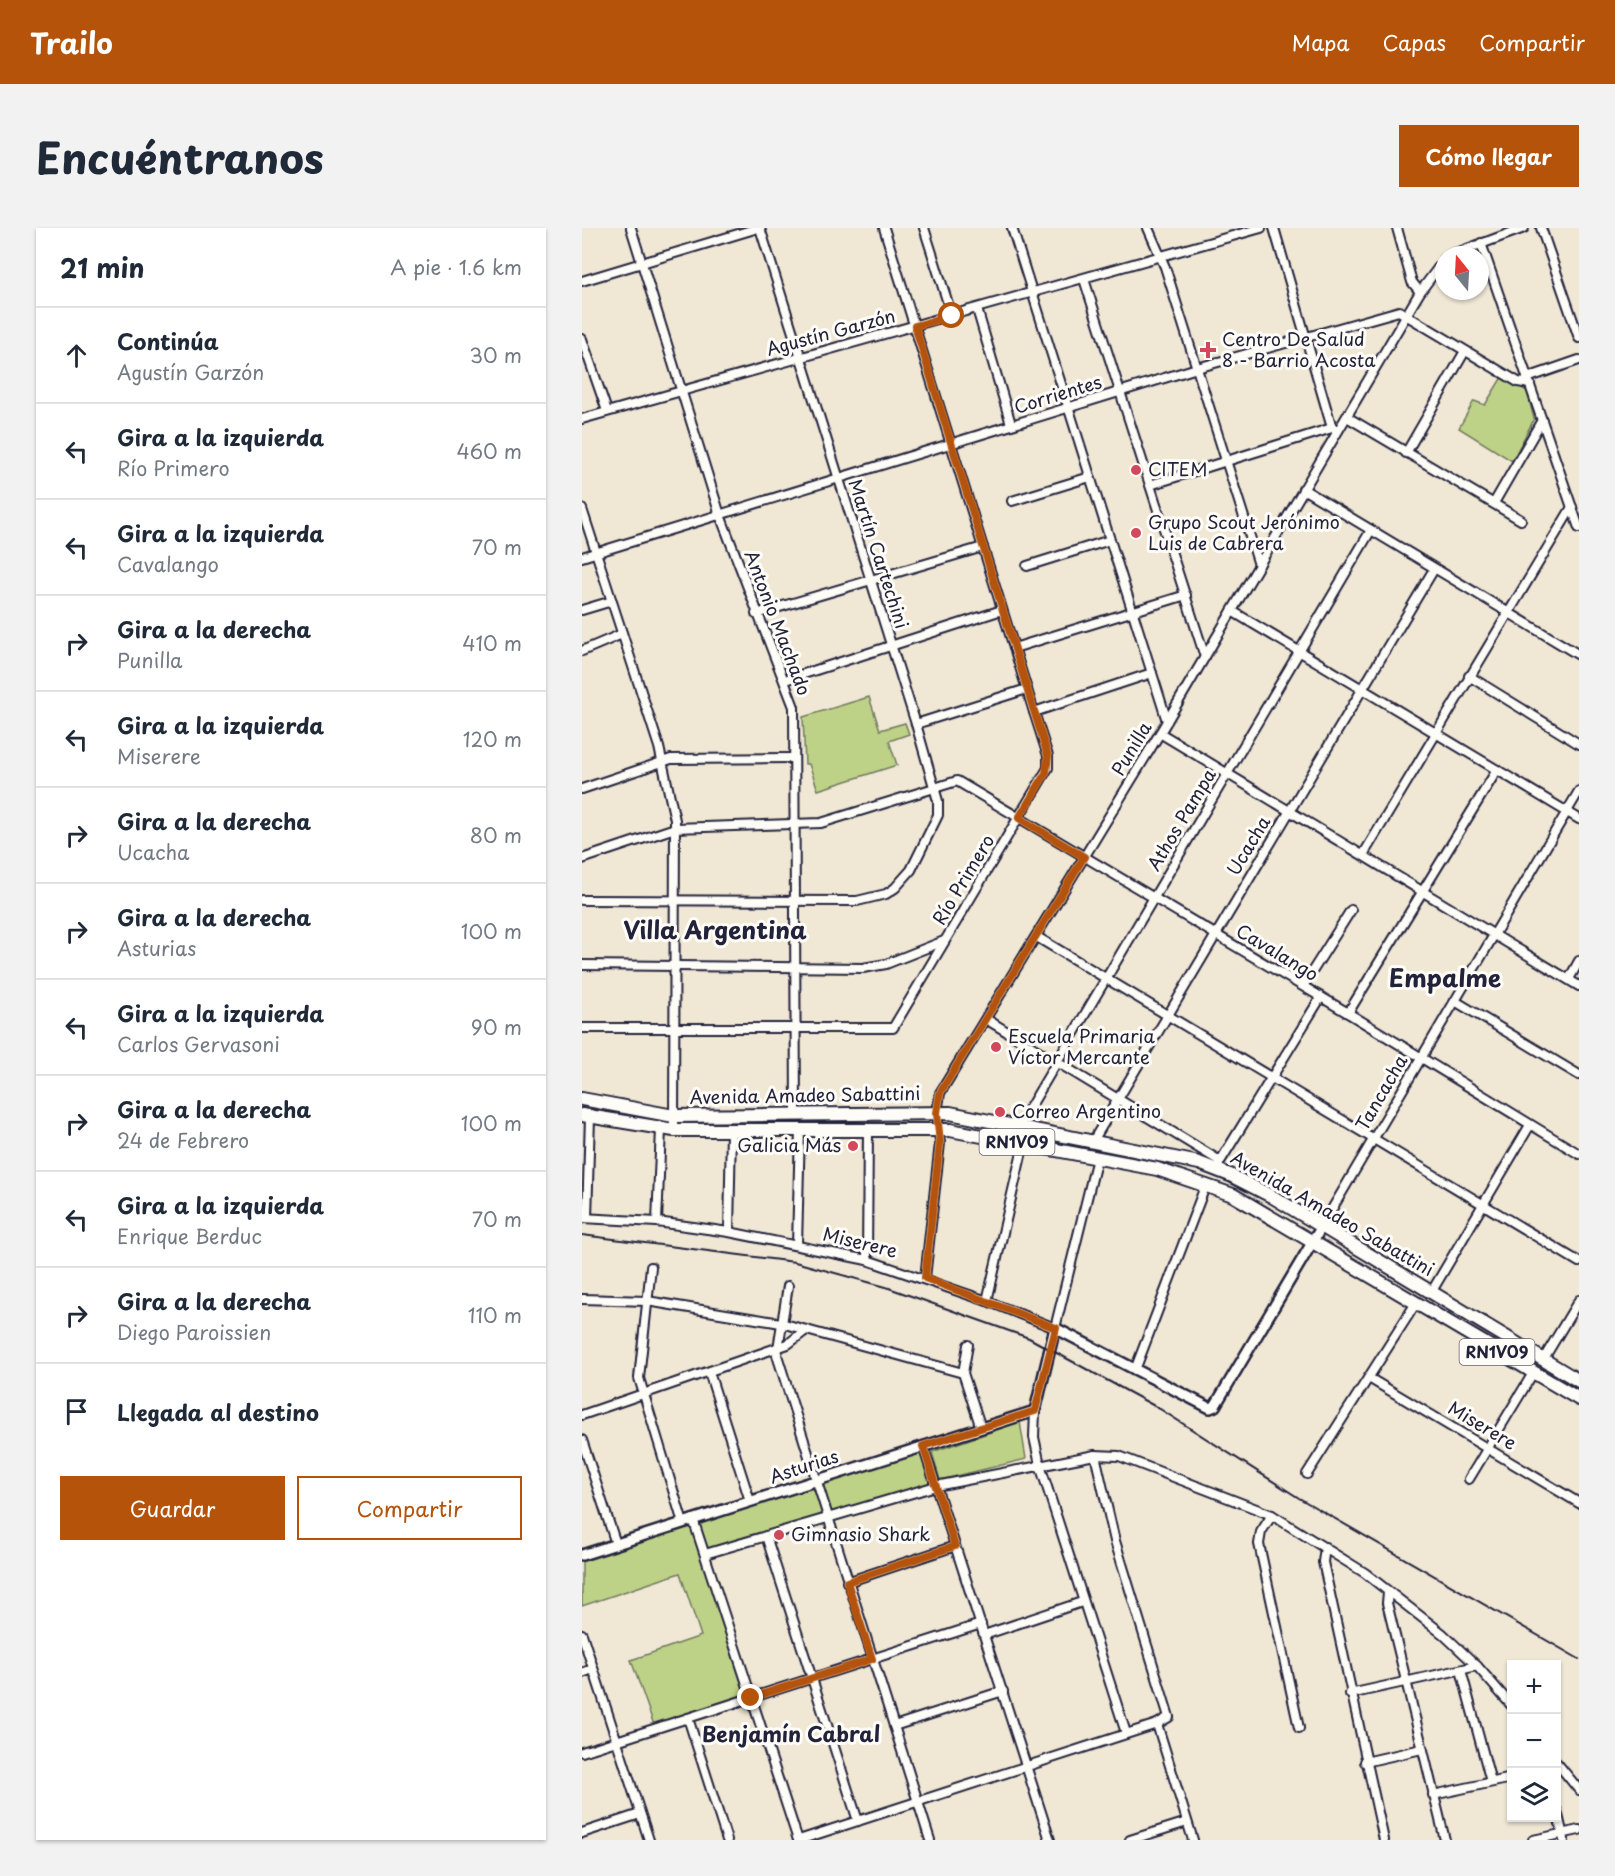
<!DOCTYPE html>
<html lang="es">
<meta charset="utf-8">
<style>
:root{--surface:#fff;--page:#f2f2f3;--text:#1f2937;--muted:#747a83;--line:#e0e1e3;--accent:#b45309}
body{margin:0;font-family:"Playpen Sans",sans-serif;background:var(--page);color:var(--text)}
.controls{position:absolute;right:18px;bottom:18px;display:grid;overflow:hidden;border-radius:0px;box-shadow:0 2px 4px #0004}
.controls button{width:54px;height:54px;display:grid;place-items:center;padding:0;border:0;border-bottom:2px solid var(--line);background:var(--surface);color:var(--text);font:30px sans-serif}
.compass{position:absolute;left:853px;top:18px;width:54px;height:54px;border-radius:50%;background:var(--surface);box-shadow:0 2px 4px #0004;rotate:342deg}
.stop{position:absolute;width:18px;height:18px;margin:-14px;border:4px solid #b45309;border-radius:50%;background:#fff}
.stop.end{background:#b45309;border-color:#fff;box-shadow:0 2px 6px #0008}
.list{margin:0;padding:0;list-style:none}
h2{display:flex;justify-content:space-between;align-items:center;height:78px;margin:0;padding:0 24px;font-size:26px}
h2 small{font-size:20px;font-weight:400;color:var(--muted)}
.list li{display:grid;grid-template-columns:39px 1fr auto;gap:18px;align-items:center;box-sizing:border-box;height:96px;padding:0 24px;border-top:2px solid var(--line)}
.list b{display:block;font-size:22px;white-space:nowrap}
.list p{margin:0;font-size:20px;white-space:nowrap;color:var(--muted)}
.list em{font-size:20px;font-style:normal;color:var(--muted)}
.actions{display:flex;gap:12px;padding:18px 24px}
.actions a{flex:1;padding:14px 0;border:2px solid var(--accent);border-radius:0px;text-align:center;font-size:21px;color:var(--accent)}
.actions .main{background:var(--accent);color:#fff}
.icon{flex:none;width:33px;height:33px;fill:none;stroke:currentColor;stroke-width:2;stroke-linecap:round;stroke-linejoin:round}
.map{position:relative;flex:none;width:997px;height:1612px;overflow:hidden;border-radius:0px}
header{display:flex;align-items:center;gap:36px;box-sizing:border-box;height:84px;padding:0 30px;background:var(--accent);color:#fff}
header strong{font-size:28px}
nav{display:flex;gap:33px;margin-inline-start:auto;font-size:21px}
.intro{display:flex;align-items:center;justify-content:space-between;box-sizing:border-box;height:144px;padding:0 36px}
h1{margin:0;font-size:42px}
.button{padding:15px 27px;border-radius:0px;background:var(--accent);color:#fff;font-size:21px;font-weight:700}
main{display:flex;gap:36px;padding:0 36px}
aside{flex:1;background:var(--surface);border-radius:0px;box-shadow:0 2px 4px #0004}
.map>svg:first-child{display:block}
.green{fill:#bed287;stroke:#707a61;stroke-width:1.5}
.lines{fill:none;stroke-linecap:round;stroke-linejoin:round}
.minor-casing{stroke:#22223b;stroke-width:12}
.tertiary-casing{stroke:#22223b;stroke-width:14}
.primary-casing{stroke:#22223b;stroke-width:16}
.minor{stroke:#fdfcf7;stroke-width:8}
.tertiary{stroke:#fdfcf7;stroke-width:9}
.primary{stroke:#fdfcf7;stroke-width:12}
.rail{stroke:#22223b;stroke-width:2}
.route{stroke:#b45309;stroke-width:8}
.poi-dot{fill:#d1495b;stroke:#fdfcf7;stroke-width:2}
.labels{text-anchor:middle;stroke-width:6;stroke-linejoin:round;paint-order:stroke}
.shield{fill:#fdfcf7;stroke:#646373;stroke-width:1.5}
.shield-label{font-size:16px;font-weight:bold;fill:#22223b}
.street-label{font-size:18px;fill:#22223b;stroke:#fdfcf7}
.poi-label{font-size:18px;fill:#22223b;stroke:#fdfcf7;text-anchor:start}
.quarter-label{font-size:21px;font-weight:bold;fill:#22223b;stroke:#fdfcf7}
.district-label{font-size:24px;font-weight:bold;fill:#22223b;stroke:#fdfcf7}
</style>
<header>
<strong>Trailo</strong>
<nav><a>Mapa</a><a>Capas</a><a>Compartir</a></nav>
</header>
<div class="intro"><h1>Encuéntranos</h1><a class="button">Cómo llegar</a></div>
<main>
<aside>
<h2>21 min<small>A pie · 1.6 km</small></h2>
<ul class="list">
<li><svg class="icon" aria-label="ahead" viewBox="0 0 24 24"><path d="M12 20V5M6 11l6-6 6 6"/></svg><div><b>Continúa</b><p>Agustín Garzón</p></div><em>30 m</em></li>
<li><svg class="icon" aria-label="left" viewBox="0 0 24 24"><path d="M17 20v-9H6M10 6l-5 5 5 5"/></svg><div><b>Gira a la izquierda</b><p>Río Primero</p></div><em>460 m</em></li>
<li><svg class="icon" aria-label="left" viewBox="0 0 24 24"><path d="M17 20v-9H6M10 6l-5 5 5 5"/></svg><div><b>Gira a la izquierda</b><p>Cavalango</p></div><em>70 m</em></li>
<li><svg class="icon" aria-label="right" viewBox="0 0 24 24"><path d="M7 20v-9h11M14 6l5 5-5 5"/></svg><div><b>Gira a la derecha</b><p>Punilla</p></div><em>410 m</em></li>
<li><svg class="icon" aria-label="left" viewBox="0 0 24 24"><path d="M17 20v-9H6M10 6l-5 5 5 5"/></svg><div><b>Gira a la izquierda</b><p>Miserere</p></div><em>120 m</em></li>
<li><svg class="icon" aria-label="right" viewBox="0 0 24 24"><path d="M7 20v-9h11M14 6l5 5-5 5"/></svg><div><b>Gira a la derecha</b><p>Ucacha</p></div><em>80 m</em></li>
<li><svg class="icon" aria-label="right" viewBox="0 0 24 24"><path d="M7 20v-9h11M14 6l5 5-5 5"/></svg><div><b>Gira a la derecha</b><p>Asturias</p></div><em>100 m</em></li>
<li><svg class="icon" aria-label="left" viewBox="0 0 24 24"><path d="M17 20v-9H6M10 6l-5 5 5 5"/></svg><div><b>Gira a la izquierda</b><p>Carlos Gervasoni</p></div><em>90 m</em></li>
<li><svg class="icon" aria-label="right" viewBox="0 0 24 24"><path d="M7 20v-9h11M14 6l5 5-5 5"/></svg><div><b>Gira a la derecha</b><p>24 de Febrero</p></div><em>100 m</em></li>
<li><svg class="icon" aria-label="left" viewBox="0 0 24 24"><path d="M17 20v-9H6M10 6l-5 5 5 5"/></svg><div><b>Gira a la izquierda</b><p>Enrique Berduc</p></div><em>70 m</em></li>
<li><svg class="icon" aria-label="right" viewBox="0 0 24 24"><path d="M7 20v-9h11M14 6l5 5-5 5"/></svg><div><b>Gira a la derecha</b><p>Diego Paroissien</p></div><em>110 m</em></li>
<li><svg class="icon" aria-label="arrive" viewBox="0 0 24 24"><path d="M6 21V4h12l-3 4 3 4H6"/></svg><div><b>Llegada al destino</b></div></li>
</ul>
<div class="actions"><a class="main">Guardar</a><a>Compartir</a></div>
</aside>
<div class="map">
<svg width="997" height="1612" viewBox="0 0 997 1612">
<rect width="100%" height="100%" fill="#f0e7d5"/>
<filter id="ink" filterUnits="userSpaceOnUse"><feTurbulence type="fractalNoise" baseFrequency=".0167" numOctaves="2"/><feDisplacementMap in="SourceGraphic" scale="12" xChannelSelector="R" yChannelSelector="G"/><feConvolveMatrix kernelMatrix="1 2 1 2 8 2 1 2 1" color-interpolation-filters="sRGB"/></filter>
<g filter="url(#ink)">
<g class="green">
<polygon points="920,149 945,163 952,191 930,233 877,200 892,173 903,177"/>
<polygon points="287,469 298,502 323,495 327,506 307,513 315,537 236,562 227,536 223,536 221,489"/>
<polygon points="438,1194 444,1231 358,1252 350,1224"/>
<polygon points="339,1222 351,1257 250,1286 238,1254"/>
<polygon points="230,1256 242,1289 124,1324 114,1293"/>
<polygon points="110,1293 166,1465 72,1497 49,1432 119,1408 98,1345 0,1378 0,1328"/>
</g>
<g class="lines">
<g class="minor-casing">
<g id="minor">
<polyline points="49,0 138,287 212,479 214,887"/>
<polyline points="342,0 370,88"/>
<polyline points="430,0 585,493"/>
<polyline points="566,0 583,39 677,337"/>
<polyline points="692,0 750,200"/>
<polyline points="815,0 830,54 838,64"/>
<polyline points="959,0 997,110"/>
<polyline points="899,15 997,300"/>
<polyline points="869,27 942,0"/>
<polyline points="502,51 623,429"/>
<polyline points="0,53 176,0"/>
<polyline points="395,81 429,196"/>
<polyline points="0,111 25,183"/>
<polyline points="945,150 997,132"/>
<polyline points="765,189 939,292"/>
<polyline points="0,191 679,0"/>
<polyline points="824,225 883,123"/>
<polyline points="568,257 750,200 753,201"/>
<polyline points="721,261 997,427"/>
<polyline points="430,273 508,249"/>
<polyline points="912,275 960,192"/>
<polyline points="0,281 77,519 93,592 92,902"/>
<polyline points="0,329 615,140 817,83 936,154 948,156"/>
<polyline points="445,338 528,312"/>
<polyline points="0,382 30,373"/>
<polyline points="650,383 997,591"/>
<polyline points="174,386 401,319"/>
<polyline points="432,420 604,367"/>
<polyline points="0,423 40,406"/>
<polyline points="887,448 997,516"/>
<polyline points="203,452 420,382"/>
<polyline points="452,484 570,445"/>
<polyline points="334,496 445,461"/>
<polyline points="578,505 997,758"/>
<polyline points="0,561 89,531 212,530"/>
<polyline points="781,627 990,279"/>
<polyline points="0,631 93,600 239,595 375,553 766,785 997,926"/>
<polyline points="0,672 275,673 304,666 313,660 329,642 356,587 356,573 334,496 178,0"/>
<polyline points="455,709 997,1034"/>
<polyline points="0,737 281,740 304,736 362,713"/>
<polyline points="987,751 997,733"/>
<polyline points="721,758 769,682"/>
<polyline points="873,773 997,847"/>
<polyline points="766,785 915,542"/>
<polyline points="404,791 638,933"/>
<polyline points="0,800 311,800 466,540 466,528 452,484 302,0"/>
<polyline points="437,898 789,302"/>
<polyline points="511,913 852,341"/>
<polyline points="636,937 739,769"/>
<polyline points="0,990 75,994 147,1004 285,1032 405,1073 473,1100 515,930"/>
<polyline points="5,990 8,889"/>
<polyline points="75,994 79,901"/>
<polyline points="740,998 997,563"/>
<polyline points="147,1004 149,901"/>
<polyline points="215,1017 218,901"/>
<polyline points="285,1032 286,901"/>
<polyline points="69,1039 57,1150 101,1295"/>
<polyline points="343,1050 358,915 355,885 358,865 578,505 838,64 862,32"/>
<polyline points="206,1058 195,1127 348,1612"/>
<polyline points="850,1063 948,897"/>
<polyline points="0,1071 65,1073 199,1095 381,1145"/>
<polyline points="405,1073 442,915"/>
<polyline points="386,1117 381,1145 399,1200"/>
<polyline points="961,1132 997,1072"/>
<polyline points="553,1142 624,956"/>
<polyline points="127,1144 168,1273"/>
<polyline points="787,1150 997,1275"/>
<polyline points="453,1183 452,1209 458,1237 544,1505"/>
<polyline points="0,1187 206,1116 224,1102"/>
<polyline points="0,1212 34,1316"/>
<polyline points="341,1218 468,1612"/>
<polyline points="725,1246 834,1075"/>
<polyline points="887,1251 951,1145"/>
<polyline points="690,1287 679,1304 677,1316 717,1500"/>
<polyline points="111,1291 216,1612"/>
<polyline points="184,1308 276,1593"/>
<polyline points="743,1319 741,1334 802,1612"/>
<polyline points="123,1326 354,1258 513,1227 537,1228 690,1287 783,1345 861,1406 895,1438 930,1478"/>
<polyline points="265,1354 373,1318"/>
<polyline points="806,1364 805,1375 863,1612"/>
<polyline points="0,1406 67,1612"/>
<polyline points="402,1407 500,1374"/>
<polyline points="879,1442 909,1554"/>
<polyline points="0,1445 11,1441"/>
<polyline points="768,1466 895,1438"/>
<polyline points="106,1490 145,1612"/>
<polyline points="575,1496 611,1612"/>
<polyline points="312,1498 421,1463"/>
<polyline points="0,1524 399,1396"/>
<polyline points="783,1534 840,1521"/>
<polyline points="975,1535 997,1562"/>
<polyline points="851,1567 930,1550"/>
<polyline points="975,1583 982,1612"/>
<polyline points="0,1605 58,1586"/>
<polyline points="217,1612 575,1496 587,1489 533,1313 513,1227"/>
<polyline points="548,1612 605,1594"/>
<polyline points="951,1612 997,1602"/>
</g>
</g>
<g class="tertiary-casing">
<polyline id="tertiary" points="0,1327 453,1183 473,1100 628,1180 633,1178 740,998"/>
</g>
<g class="primary-casing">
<g id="primary">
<polyline points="0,871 92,888 368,885 617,935 648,947 691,969 997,1153"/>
<polyline points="0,887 92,902 368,902 575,941 651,967 997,1171"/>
</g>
</g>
<use href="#minor" class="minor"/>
<use href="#tertiary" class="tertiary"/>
<use href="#primary" class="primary"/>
<polyline class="rail" points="0,1007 213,1034 304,1059 447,1110 578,1181 717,1270 997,1431"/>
</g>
</g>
<g class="lines" filter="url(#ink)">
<polyline class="route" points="169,1470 290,1431 265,1354 373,1318 341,1218 453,1183 474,1100 343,1050 358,915 355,885 358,865 502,629 437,590 464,545 466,528 333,98 370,88"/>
</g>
<g class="poi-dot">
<path d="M623 113h6v6h6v6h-6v6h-6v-6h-6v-6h6z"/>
<circle cx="554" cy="242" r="6"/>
<circle cx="554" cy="305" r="6"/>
<circle cx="414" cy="819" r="6"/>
<circle cx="418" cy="884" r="6"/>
<circle cx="271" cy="918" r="6"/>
<circle cx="197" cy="1307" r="6"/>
</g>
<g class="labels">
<g class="shield">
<rect x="397.5" y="901" width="75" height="26" rx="4.5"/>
<rect x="877.5" y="1111" width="75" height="26" rx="4.5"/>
</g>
<g class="shield-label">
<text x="435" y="920">RN1V09</text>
<text x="915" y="1130">RN1V09</text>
</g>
<g class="street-label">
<text transform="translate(249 105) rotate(-15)" y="6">Agustín Garzón</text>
<text transform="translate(476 167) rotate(-17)" y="6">Corrientes</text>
<text transform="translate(296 326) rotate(72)" y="6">Martín Cartechini</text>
<text transform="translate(195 395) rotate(69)" y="6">Antonio Machado</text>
<text transform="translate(550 521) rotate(-59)" y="6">Punilla</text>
<text transform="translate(600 592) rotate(-59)" y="6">Athos Pampa</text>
<text transform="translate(667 618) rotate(-59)" y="6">Ucacha</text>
<text transform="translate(382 652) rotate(-59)" y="6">Río Primero</text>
<text transform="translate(695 725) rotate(31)" y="6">Cavalango</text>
<text transform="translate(800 865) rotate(-60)" y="6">Tancacha</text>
<text transform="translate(223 868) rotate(-1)" y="6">Avenida Amadeo Sabattini</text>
<text transform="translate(750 986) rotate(30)" y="6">Avenida Amadeo Sabattini</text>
<text transform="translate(278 1015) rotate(14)" y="6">Miserere</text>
<text transform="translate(900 1198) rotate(31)" y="6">Miserere</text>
<text transform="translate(222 1239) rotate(-18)" y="6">Asturias</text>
</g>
<g class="poi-label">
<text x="640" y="118">Centro De Salud<tspan x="640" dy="21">8 - Barrio Acosta</tspan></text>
<text x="566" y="248">CITEM</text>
<text x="566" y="301">Grupo Scout Jerónimo<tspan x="566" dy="21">Luis de Cabrera</tspan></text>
<text x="426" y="815">Escuela Primaria<tspan x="426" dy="21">Víctor Mercante</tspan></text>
<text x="430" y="890">Correo Argentino</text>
<text x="259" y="924" text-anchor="end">Galicia Más</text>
<text x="209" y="1313">Gimnasio Shark</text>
</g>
<g class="quarter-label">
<text x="209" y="1514">Benjamín Cabral</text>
</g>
<g class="district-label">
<text x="133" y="711">Villa Argentina</text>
<text x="863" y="759">Empalme</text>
</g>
</g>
</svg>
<div class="controls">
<button>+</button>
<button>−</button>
<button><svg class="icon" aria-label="layers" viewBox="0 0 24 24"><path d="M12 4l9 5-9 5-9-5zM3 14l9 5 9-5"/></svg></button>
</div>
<svg class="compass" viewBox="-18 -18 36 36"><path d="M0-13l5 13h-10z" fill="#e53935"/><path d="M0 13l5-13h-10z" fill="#747a83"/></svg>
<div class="stop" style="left:370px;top:88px"></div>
<div class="stop end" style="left:169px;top:1470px"></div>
</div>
</main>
